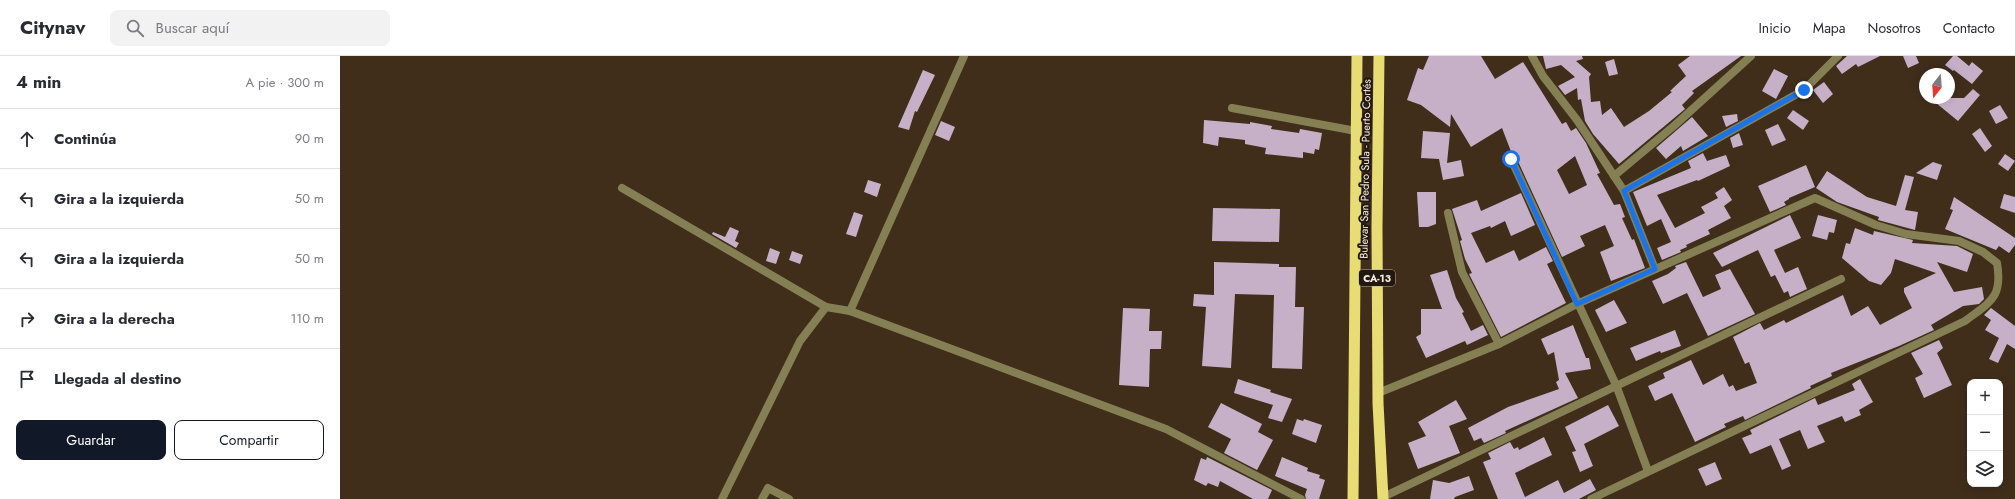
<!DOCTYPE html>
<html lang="es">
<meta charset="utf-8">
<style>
:root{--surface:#fff;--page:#f2f2f3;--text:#2b2b33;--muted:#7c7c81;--line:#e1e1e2;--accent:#111827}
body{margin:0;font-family:Jost,sans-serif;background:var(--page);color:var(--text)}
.controls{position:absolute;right:12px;bottom:12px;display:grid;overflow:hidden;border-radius:8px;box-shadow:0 2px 10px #0003}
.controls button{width:36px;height:36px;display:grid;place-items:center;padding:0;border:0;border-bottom:1px solid var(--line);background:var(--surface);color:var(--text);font:20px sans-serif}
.compass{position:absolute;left:1579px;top:12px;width:36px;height:36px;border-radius:50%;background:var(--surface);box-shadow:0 2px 10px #0003;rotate:197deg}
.stop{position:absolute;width:12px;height:12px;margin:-9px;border:3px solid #1a73e8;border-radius:50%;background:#fff}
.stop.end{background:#1a73e8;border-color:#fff;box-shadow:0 1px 4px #0008}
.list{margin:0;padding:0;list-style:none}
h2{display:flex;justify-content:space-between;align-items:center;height:52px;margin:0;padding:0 16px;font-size:17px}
h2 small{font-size:13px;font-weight:400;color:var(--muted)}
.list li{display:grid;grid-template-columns:26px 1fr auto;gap:12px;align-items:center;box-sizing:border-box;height:60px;padding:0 16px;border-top:1px solid var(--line)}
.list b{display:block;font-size:15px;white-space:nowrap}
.list em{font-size:13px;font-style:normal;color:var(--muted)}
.actions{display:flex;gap:8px;padding:12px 16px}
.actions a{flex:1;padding:9px 0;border:1px solid var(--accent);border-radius:8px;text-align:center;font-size:14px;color:var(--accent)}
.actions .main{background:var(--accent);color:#fff}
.icon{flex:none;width:22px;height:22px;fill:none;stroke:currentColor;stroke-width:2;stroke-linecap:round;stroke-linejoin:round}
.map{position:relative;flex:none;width:1675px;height:443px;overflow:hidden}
header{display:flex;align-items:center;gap:24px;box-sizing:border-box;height:56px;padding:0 20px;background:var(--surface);border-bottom:1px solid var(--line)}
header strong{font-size:19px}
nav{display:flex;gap:22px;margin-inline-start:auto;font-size:14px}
.search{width:280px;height:36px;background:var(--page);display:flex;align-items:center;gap:10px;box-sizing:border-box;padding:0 14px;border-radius:8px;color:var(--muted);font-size:15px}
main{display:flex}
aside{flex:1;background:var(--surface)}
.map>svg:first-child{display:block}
.building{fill:#c6b0c8;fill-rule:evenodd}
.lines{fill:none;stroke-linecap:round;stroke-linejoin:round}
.minor{stroke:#858054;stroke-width:8}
.trunk{stroke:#e8dc74;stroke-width:11}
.route{stroke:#1a73e8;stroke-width:5}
.labels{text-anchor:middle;stroke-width:4;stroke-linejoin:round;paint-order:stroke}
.shield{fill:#211810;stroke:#b8aca2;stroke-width:1}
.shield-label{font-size:10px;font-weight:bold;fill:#f8ece1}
.street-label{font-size:11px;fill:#f8ece1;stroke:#211810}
</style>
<header>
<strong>Citynav</strong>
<div class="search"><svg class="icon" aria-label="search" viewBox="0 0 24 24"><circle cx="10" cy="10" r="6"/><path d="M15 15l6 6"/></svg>Buscar aquí</div>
<nav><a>Inicio</a><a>Mapa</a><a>Nosotros</a><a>Contacto</a></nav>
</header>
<main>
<aside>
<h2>4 min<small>A pie · 300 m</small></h2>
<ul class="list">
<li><svg class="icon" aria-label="ahead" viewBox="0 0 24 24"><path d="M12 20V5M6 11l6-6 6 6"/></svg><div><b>Continúa</b></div><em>90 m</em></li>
<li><svg class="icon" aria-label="left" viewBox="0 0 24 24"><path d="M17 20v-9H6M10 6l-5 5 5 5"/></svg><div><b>Gira a la izquierda</b></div><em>50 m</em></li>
<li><svg class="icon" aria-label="left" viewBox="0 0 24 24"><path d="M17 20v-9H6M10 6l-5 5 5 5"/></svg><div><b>Gira a la izquierda</b></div><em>50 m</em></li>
<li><svg class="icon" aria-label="right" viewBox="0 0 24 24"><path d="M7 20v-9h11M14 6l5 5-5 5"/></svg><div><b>Gira a la derecha</b></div><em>110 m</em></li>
<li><svg class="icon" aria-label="arrive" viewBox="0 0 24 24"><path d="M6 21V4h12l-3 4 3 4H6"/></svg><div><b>Llegada al destino</b></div></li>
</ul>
<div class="actions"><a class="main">Guardar</a><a>Compartir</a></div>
</aside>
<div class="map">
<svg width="1675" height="443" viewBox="0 0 1675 443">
<rect width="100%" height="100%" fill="#402e1b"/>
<g class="building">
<path d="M1089,0H1141L1155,23L1183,6L1222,68L1226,66L1231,75L1236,72L1246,87L1260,117L1257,118L1274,149L1280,148L1285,161L1282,162L1292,184L1294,183L1305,212L1271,225L1260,196L1274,190L1265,169L1240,180L1245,190L1222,201L1176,101L1172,98L1162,72L1131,91L1111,58L1110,71L1081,49L1067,44L1078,12L1083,14ZM1235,100L1247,129L1229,138L1217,114Z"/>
<polygon points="1203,0 1242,0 1243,3 1236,5 1251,18 1249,21 1251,46 1260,45 1262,59 1271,52 1284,71 1309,55 1332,36 1330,35 1346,20 1338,9 1350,0 1401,0 1352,35 1354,37 1342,49 1345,53 1279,108 1253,78 1245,65 1241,43 1238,44 1237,32 1225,39 1218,30 1235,21 1221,9 1206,13"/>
<polygon points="1507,0 1540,0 1518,11 1516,8 1502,18 1496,10"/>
<polygon points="1563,0 1576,0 1579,7 1568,12"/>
<polygon points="1613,0 1617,0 1629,10 1632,6 1643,15 1632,28 1614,14 1613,15 1605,9"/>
<polygon points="1274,3 1278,18 1269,20 1265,6"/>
<polygon points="1434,13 1448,20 1436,43 1422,35"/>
<polygon points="583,14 595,19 577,56 575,55 569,74 558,71"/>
<polygon points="1484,26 1493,38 1483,47 1473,34"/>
<polygon points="1633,33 1640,39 1618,65 1590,42 1624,42"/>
<polygon points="1660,49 1668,62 1656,68 1649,55"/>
<polygon points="1453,54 1469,65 1463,74 1447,62"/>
<polygon points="1397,58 1398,65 1386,71 1382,60"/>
<polygon points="1352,61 1368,80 1343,95 1341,90 1326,103 1316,92"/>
<polygon points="864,64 910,68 910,66 932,70 931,73 959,77 960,73 982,77 979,94 975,93 974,98 963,96 963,102 925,98 926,92 905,88 905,84 879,81 878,90 863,87"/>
<polygon points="601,65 615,71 609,85 595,79"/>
<polygon points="1438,68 1446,84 1432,90 1425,74"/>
<polygon points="1640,72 1652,90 1645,96 1632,78"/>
<polygon points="1083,75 1110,77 1107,107 1121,104 1124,120 1103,124 1099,103 1081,102"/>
<polygon points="1399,77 1403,89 1393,92 1390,82"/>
<polygon points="1363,97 1367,105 1386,99 1390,110 1358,125 1357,124 1317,139 1335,172 1365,157 1361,151 1378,142 1375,137 1384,131 1392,144 1384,150 1391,162 1368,174 1370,178 1346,189 1347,191 1340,194 1341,196 1322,204 1317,192 1331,186 1321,163 1307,170 1293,136 1351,112 1348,105"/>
<polygon points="1665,98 1675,105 1668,115 1658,108"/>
<polygon points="1593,106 1602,109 1597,124 1576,117"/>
<polygon points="1466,109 1475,131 1449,142 1449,143 1444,146 1446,149 1430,156 1418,130"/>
<polygon points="1487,115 1527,141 1556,150 1565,119 1574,121 1565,154 1578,156 1575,174 1538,164 1539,161 1497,146 1476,132"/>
<polygon points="528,124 541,128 537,141 524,136"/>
<polygon points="1077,136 1096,136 1096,168 1088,171 1079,171"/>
<polygon points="1181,137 1195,169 1171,180 1165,165 1151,172 1150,170 1131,177 1146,207 1174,194 1179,205 1206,191 1213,205 1207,208 1226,247 1161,281 1129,218 1132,217 1125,203 1120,185 1122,184 1112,153 1137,144 1141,155"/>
<polygon points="1664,138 1675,141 1675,157 1660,152"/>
<polygon points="1614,141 1675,182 1675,189 1669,197 1659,190 1656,194 1605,173 1613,154 1610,153"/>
<polygon points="873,152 940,153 939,186 872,185"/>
<polygon points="514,156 523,159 516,181 506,178"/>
<polygon points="1450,159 1461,182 1434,194 1445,217 1458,211 1467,233 1450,241 1448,235 1444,237 1435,219 1431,221 1418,194 1382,211 1373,197"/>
<polygon points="1478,159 1497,164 1494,177 1489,176 1487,184 1472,180"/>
<polygon points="390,171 399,175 395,185 399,187 396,192 372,178 373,176 385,181"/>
<polygon points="1515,172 1533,179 1534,175 1573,184 1572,187 1617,190 1633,198 1627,216 1597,206 1614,236 1642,231 1644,243 1639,248 1623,250 1591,269 1594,274 1559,290 1491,317 1492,320 1470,330 1471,332 1405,364 1403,360 1384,368 1386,371 1355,386 1332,337 1315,345 1308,330 1325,322 1323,317 1351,304 1363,329 1383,318 1389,331 1393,329 1396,335 1417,327 1409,306 1405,308 1393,281 1420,267 1424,274 1444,264 1446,267 1503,239 1511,260 1528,250 1540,269 1572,252 1564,236 1564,232 1596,217 1555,203 1551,217 1541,229 1529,225 1502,202 1506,187 1510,188"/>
<polygon points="430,192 440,196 436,208 426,205"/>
<polygon points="452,195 463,199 460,208 449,204"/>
<polygon points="874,206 939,208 939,211 956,211 955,251 964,251 962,313 932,312 934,239 895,238 891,312 862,310 866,251 853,250 854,238 874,239"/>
<polygon points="1346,206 1363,241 1381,233 1375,219 1390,213 1415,258 1368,280 1347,237 1323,248 1312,225 1328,218 1336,212 1335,210"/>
<polygon points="1107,214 1116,242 1124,256 1122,257 1131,275 1143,269 1148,279 1127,289 1125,285 1086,302 1076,281 1081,278 1081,253 1102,253 1090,219"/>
<polygon points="1274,244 1287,267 1266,276 1255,254"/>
<polygon points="783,252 810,253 809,275 822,275 821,293 810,293 809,331 779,329"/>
<polygon points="1651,252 1675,270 1675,293 1667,288 1658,307 1649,303 1659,282 1645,274 1651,264 1644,259"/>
<polygon points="1233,269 1246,302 1249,302 1251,313 1225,317 1238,342 1165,375 1166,377 1144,387 1141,382 1134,385 1128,372 1168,351 1219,333 1216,326 1219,324 1214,296 1208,299 1201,283"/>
<polygon points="1335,274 1341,290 1321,297 1320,295 1296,305 1290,292"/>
<polygon points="1599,284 1603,292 1597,297 1612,329 1584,342 1575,322 1583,318 1571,297"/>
<polygon points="898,323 931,334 930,336 952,343 942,366 928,362 933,349 894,337"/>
<polygon points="1520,323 1533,346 1519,354 1521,359 1505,366 1502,360 1477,370 1485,386 1468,393 1460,374 1439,383 1451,410 1442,414 1431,389 1410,398 1402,382 1412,378 1410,374 1475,342 1478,349 1515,334 1512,328"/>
<polygon points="1116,344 1127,363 1109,370 1120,397 1078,413 1068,387 1086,380 1078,366"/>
<polygon points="881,347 922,368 918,376 933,384 917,414 884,397 891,383 868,371"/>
<polygon points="1268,349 1279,370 1244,388 1253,410 1240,416 1232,396 1236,395 1225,371"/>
<polygon points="957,363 963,365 964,363 982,369 976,387 952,378"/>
<polygon points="1204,381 1212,399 1175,417 1185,441 1218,424 1224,437 1250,423 1256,434 1239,443 1158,443 1143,406 1151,403 1148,397 1170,386 1174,393 1178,391 1179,394"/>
<polygon points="867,401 932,434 928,443 913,443 880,425 878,431 868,427 866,430 854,424 861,402 866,404"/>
<polygon points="942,401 968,412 967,415 980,419 979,422 985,424 979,443 966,443 965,439 967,433 935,420"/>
<polygon points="1375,406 1382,423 1366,430 1358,413"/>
<polygon points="1129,420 1134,434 1115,441 1114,443 1090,443 1093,424 1109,427"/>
</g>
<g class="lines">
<g class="minor">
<polyline points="1192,0 1203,20 1237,64 1284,135 1315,213"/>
<polyline points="892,52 1016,75"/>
<polyline points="1171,103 1276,329 1308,415"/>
<polyline points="1274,120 1335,69 1411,0"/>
<polyline points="282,132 486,251"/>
<polyline points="1284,135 1464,34 1498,0"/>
<polyline points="1108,157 1122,216 1159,288"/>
<polyline points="510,255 624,0"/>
<path d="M1038,337L1159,288L1237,248L1475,142L1536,169L1566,178L1619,185L1643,196L1657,207C1663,242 1650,246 1625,265L1251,443"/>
<polyline points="1043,441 1501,223"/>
<polyline points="382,443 460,285 486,251 510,255 826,373 961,443"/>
<polyline points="422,443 428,432 449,443"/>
</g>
<g class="trunk">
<polyline points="1039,0 1037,172 1038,347 1043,443"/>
<polyline points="1013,443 1017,0"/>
</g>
</g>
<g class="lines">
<polyline class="route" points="1171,103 1237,248 1315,213 1284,135 1464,34"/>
</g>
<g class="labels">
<rect class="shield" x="1019" y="214" width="36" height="16" rx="3"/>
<g class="shield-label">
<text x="1037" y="226">CA-13</text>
</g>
<g class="street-label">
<text transform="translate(1025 113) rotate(-89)" y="4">Bulevar San Pedro Sula - Puerto Cortés</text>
</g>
</g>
</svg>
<div class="controls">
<button>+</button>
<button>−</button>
<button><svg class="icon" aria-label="layers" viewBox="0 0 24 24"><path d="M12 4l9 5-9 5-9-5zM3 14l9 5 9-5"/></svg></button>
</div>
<svg class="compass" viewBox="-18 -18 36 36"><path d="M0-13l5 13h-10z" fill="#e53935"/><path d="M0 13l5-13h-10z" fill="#7c7c81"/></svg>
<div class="stop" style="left:1171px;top:103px"></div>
<div class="stop end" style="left:1464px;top:34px"></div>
</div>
</main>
